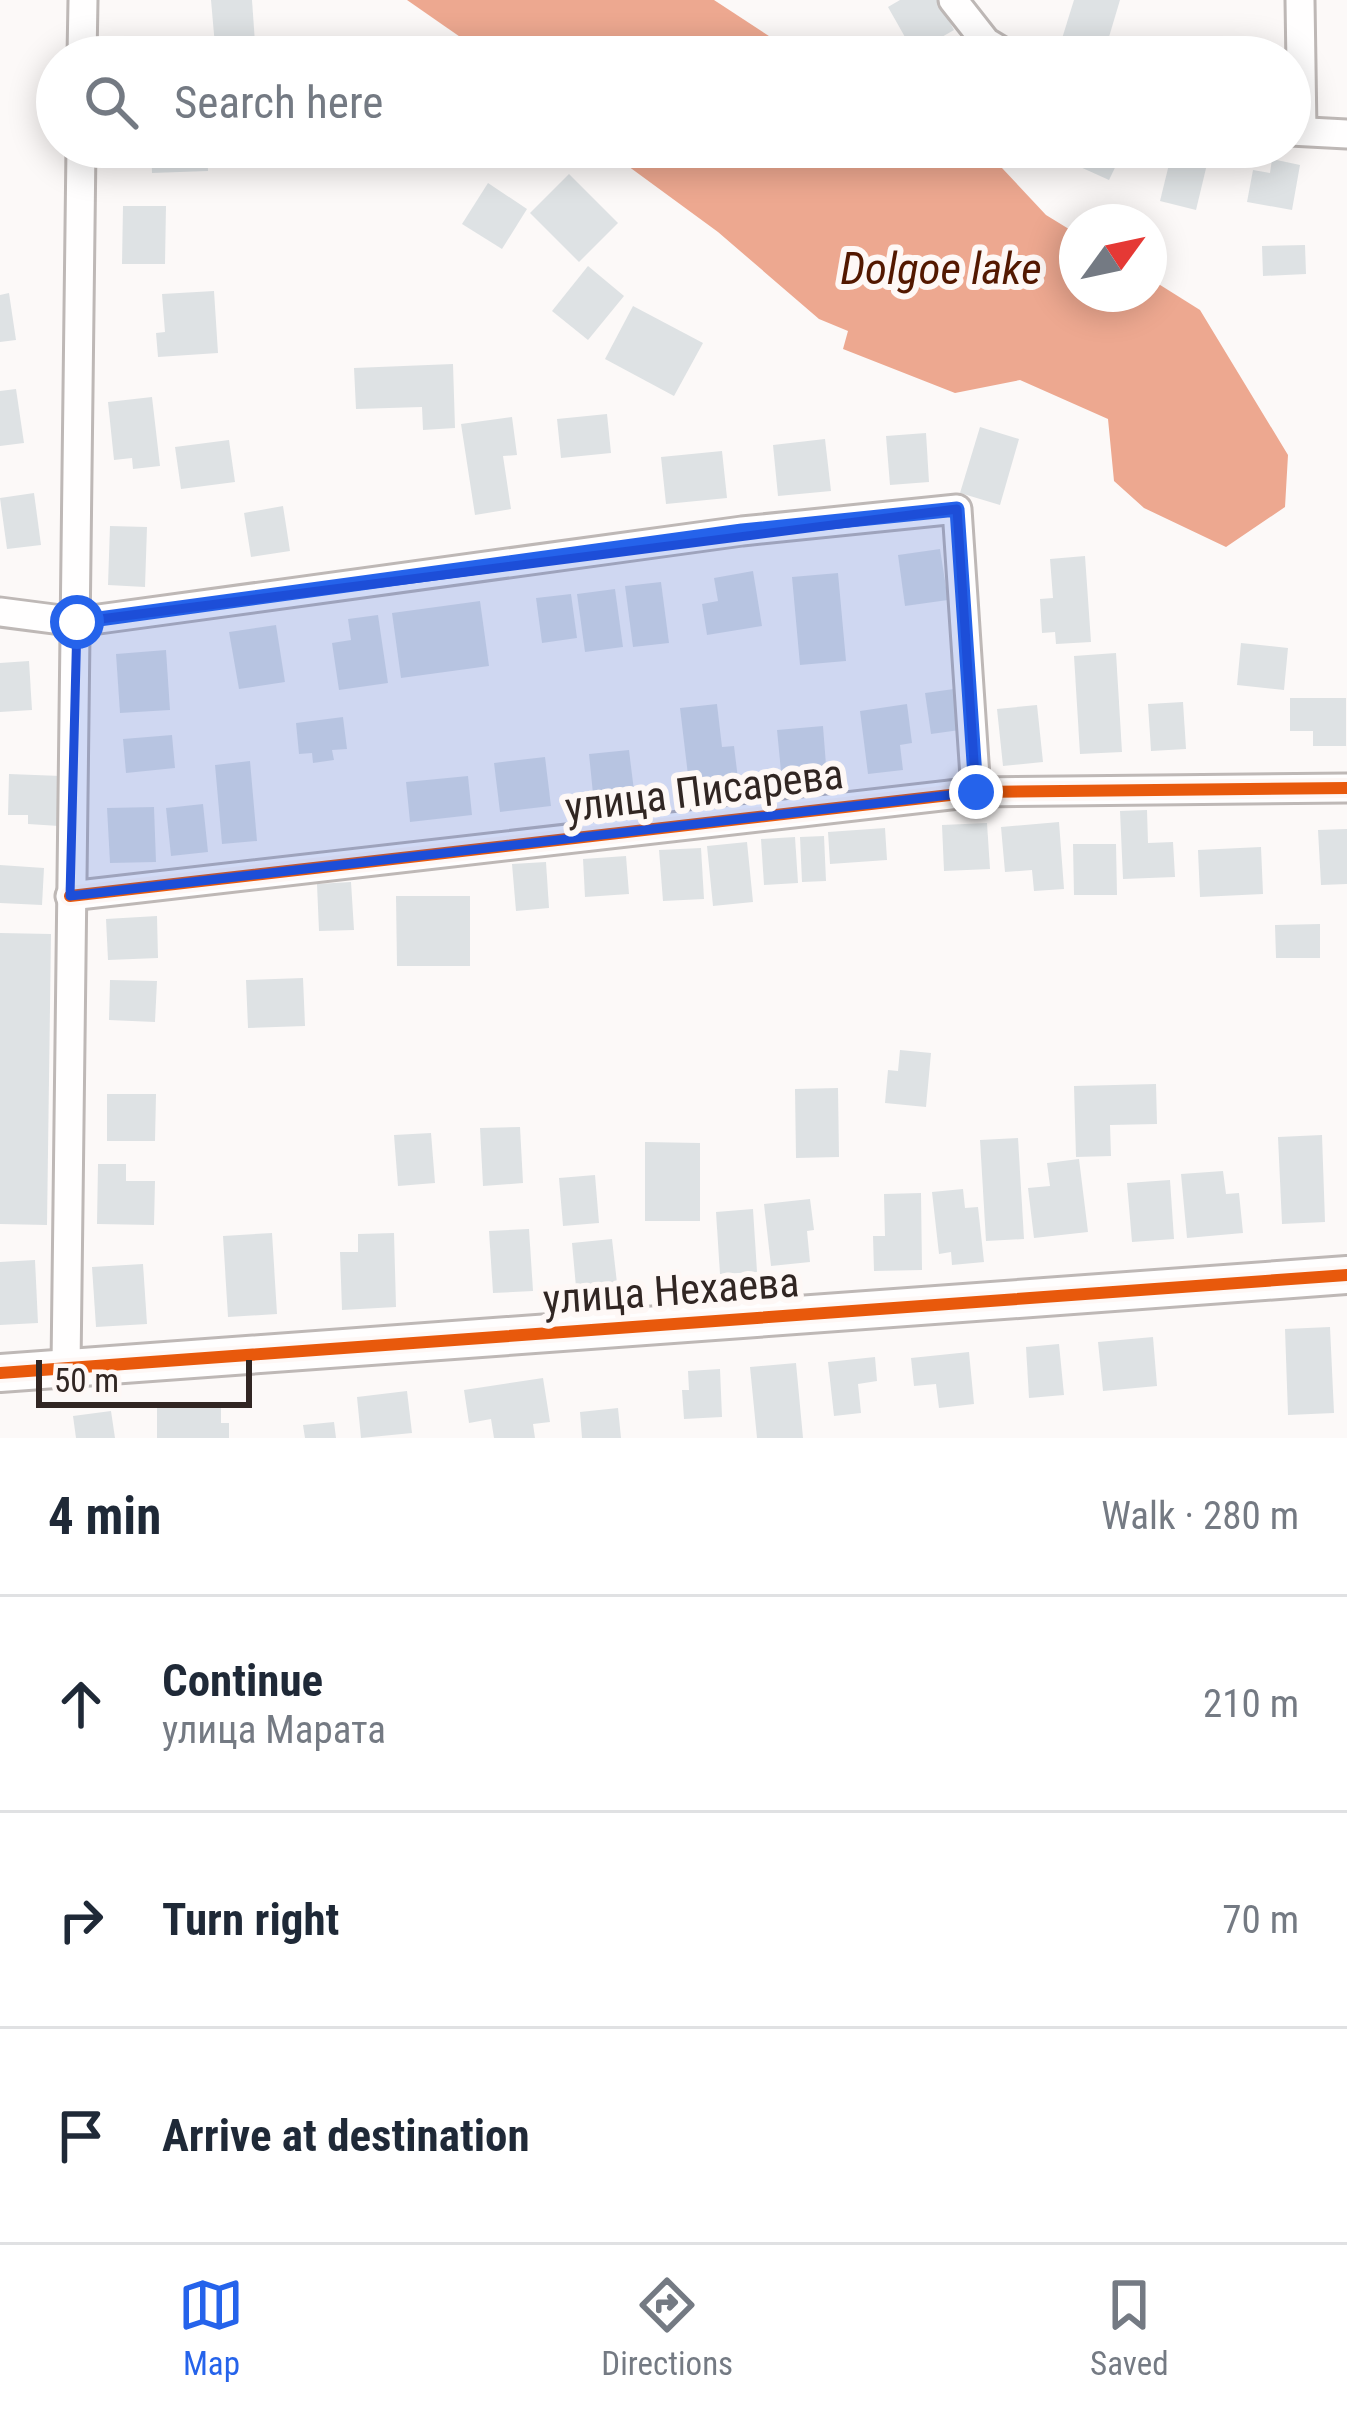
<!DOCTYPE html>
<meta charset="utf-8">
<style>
:root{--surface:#fff;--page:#f2f2f3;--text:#1f2937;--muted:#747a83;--line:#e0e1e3;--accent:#2563eb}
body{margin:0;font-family:"Roboto Condensed",sans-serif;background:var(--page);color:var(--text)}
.compass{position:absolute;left:1059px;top:204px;width:108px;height:108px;border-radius:50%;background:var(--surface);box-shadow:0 6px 30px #0003;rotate:57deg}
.scale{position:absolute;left:36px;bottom:30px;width:216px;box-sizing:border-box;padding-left:12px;border:6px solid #312623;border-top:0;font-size:33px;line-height:42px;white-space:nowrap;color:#312623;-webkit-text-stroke:9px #fef8f6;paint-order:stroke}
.stop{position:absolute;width:36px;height:36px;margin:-27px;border:9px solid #2563eb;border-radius:50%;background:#fff}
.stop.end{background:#2563eb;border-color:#fff;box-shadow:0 3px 12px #0008}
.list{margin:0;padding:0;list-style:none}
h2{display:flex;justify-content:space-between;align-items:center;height:156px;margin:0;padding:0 48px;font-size:51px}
h2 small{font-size:39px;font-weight:400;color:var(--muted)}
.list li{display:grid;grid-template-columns:78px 1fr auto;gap:36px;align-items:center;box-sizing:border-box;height:216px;padding:0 48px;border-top:3px solid var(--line)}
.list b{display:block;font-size:45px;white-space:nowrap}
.list p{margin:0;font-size:39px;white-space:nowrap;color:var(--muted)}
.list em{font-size:39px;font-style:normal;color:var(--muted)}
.icon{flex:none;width:66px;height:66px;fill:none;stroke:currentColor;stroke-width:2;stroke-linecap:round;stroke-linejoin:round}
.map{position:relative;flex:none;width:1347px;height:1438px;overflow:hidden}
.search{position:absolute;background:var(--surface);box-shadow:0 6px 30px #0003;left:36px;right:36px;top:36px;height:132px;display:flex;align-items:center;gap:30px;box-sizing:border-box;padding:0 42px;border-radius:66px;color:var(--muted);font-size:45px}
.sheet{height:804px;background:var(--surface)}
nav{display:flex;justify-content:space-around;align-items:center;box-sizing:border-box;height:168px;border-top:3px solid var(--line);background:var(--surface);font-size:33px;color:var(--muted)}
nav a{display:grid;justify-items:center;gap:6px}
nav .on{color:var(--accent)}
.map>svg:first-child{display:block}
.water{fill:#eda890}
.building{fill:#dee2e4}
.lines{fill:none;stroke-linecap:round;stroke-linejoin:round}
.minor-casing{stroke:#beb8b6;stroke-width:33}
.tertiary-casing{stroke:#beb8b6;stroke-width:42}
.minor{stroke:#fffefe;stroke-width:27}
.tertiary{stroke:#fffefe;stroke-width:36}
.cycleway-casing{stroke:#fef8f6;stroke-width:20}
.cycleway{stroke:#e8590c;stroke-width:12}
.route{stroke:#2563eb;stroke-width:15}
.marked{fill:#1d4ed8;fill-opacity:0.2;stroke:#1d4ed8;stroke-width:9;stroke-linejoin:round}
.labels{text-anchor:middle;stroke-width:12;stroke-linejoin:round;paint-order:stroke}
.street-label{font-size:42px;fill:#312623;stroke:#fef8f6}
.water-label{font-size:45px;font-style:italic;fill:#531800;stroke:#fef8f6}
</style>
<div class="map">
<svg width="1347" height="1438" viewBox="0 0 1347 1438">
<rect width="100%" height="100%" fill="#fcf9f8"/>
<g class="water">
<polygon points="407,0 714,0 801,57 489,57"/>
<polygon points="602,147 936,147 1002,168 1046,215 1077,234 1077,294 1149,294 1149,278 1200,310 1288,455 1285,507 1226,547 1144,508 1114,481 1108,419 1020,380 955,393 843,349 848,331 819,319 718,232"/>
</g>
<g class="building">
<polygon points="211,0 252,0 256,57 216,57"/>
<polygon points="900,0 938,0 954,30 914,53 888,7"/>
<polygon points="1074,0 1120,0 1103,57 1060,45"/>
<rect x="1190" y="40" width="76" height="17"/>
<polygon points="151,147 207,147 208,171 152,173"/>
<polygon points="263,147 318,147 316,160 262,151"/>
<polygon points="348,147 391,147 381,165"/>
<polygon points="1087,147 1125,147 1109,180 1078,166"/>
<polygon points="1172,152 1208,160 1196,210 1160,201"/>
<polygon points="1272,159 1300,165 1292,210 1247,202 1253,170 1270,173"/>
<polygon points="569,174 618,223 579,262 530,213"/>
<polygon points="488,183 527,209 502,249 462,224"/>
<polygon points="123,206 166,206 165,264 122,264"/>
<polygon points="1305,245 1306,274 1263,276 1262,246"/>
<polygon points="588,266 624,296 588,340 552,311"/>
<polygon points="214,291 218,353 158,357 156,333 165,332 162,294"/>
<polygon points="9,293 16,340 0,342 0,295"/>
<polygon points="633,306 703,343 674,396 605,359"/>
<polygon points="453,364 455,428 423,430 422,407 356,409 354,368"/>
<polygon points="16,389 24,443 0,446 0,391"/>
<polygon points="152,397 160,466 133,469 132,458 114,460 108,402"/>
<polygon points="607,414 611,453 561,458 557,419"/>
<polygon points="512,417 517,455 503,456 511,509 475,515 461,424"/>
<polygon points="980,427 1019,439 1000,505 960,493"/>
<polygon points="926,433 929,482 890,485 886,436"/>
<polygon points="825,439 831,491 778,496 773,445"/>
<polygon points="229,440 235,482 181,489 175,447"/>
<polygon points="722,451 727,498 666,504 661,457"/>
<polygon points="34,493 41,545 7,549 0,498"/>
<polygon points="283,506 290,551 251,557 244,513"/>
<polygon points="110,526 147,527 145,587 108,585"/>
<polygon points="940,549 948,600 905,606 898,555"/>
<polygon points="1085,556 1091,642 1056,644 1055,632 1042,633 1040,599 1053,598 1050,559"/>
<polygon points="753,571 762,626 707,635 702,604 718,601 714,578"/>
<polygon points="838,573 846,661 800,665 792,577"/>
<polygon points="661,582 669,643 633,647 625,586"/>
<polygon points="615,589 623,647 585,652 577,594"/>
<polygon points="571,594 577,638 542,643 536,598"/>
<polygon points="480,601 489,666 401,678 392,613"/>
<polygon points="378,615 388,683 339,690 332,643 351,640 348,619"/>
<polygon points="276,625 285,682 239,689 229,632"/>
<polygon points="1241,643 1288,648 1284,690 1237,685"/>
<polygon points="166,650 170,710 120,713 116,654"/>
<polygon points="1116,653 1122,752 1080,754 1074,656"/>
<polygon points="29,661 32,710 0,712 0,663"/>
<polygon points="954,689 960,730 931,734 925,693"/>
<polygon points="1290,698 1346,698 1346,746 1313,746 1313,731 1290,731"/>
<polygon points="1183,702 1186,749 1151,751 1148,704"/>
<polygon points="717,704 722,747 734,746 739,787 690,792 680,708"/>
<polygon points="907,704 912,743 900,745 903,770 868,774 860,711"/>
<polygon points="1037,705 1043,762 1003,766 997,709"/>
<polygon points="343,717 347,749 332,750 334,760 313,763 312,753 299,754 296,723"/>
<polygon points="823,726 827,778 782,782 777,730"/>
<polygon points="172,735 175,768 126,773 123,739"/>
<polygon points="629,750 635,799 594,804 589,754"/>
<polygon points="545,757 551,806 500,812 494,763"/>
<polygon points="250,761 257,841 222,844 215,765"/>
<polygon points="9,774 61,776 59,826 28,824 28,815 8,815"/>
<polygon points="468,776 472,815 410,822 406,782"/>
<polygon points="203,804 208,852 171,856 166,808"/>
<polygon points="154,807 156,862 110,863 107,808"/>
<polygon points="1147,810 1148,843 1173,842 1175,877 1123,879 1120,811"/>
<polygon points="1059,822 1064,889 1034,891 1032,870 1005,872 1001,827"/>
<polygon points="987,823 990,869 944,871 942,825"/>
<polygon points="885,828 887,860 830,864 828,832"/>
<polygon points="1347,829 1347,884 1321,885 1318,830"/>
<polygon points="824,836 826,881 802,882 800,837"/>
<polygon points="795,837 798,883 764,885 761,839"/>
<polygon points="747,842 753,902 713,906 707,846"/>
<polygon points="1073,844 1116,844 1117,895 1074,895"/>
<polygon points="1261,847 1263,894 1200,897 1198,850"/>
<polygon points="701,848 704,899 663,901 659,850"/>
<polygon points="626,856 629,894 585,897 583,859"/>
<polygon points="546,862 549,908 516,911 512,864"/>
<polygon points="0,865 44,868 42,905 0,903"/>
<polygon points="351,882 354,930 319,931 317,884"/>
<polygon points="396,896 470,896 470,966 397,966"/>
<polygon points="157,916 158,958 108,960 106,919"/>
<polygon points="1320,924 1320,958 1276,958 1275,925"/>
<polygon points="0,933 51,934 47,1225 0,1224"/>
<polygon points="303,978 305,1026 248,1028 246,980"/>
<polygon points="110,980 157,981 155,1022 109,1020"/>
<polygon points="900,1050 931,1053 926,1107 885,1103 888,1070 898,1071"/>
<polygon points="1156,1084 1157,1124 1110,1125 1111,1156 1076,1157 1074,1086"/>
<polygon points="838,1088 839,1157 796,1158 795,1089"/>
<polygon points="107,1094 156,1094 155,1141 107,1141"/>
<polygon points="520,1127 523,1183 483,1186 480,1128"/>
<polygon points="431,1133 435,1183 398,1186 394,1135"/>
<polygon points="1322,1135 1325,1222 1282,1224 1278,1137"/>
<polygon points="1018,1138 1024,1239 986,1241 980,1140"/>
<polygon points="645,1142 700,1143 700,1221 645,1221"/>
<polygon points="1079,1159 1088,1232 1034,1238 1028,1188 1050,1186 1047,1163"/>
<polygon points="98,1164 126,1164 126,1181 155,1181 154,1225 97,1224"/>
<polygon points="1223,1171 1226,1194 1239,1193 1243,1233 1187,1238 1181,1174"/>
<polygon points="595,1175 599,1223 563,1226 559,1178"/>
<polygon points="1170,1180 1174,1239 1132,1242 1127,1183"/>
<polygon points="963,1189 965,1208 978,1207 984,1262 952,1265 951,1252 939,1254 932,1192"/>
<polygon points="921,1193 922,1270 874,1271 873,1236 885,1236 884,1194"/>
<polygon points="810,1199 814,1230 807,1231 810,1262 771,1266 764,1204"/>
<polygon points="753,1209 757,1272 720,1274 716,1212"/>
<polygon points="529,1229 533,1291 493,1293 489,1231"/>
<polygon points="272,1233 277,1314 228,1317 223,1236"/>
<polygon points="394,1233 396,1307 342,1310 340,1252 358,1252 358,1234"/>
<polygon points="612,1239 617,1283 576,1287 572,1243"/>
<polygon points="35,1260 38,1323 0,1325 0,1262"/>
<polygon points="143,1264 147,1324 96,1327 92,1267"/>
<polygon points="1330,1327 1334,1413 1288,1415 1285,1329"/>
<polygon points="1153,1337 1157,1386 1103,1391 1098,1342"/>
<polygon points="1059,1344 1064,1395 1029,1398 1026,1347"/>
<polygon points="969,1352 974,1404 939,1408 936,1384 914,1386 911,1358"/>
<polygon points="875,1357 877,1381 858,1384 861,1413 834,1416 828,1362"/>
<polygon points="796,1363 803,1438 757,1438 750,1367"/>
<polygon points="720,1369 722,1417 684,1419 682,1390 689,1390 688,1371"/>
<polygon points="543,1378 550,1422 533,1424 535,1438 494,1438 491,1419 469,1423 464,1390"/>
<polygon points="407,1391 412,1433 361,1438 357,1397"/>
<polygon points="157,1406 221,1407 221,1423 229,1423 229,1438 157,1438"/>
<polygon points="618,1408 621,1438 582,1438 580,1412"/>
<polygon points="111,1411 115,1438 76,1438 73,1416"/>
<polygon points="334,1422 336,1438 305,1438 303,1425"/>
</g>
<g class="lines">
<g class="minor-casing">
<g id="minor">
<polyline points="953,0 986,42 1011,57"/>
<polyline points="1300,0 1302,131"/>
<polyline points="82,57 83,0"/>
<polyline points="1290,131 1347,134"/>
<polyline points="0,612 77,622 742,531 957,509 976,792"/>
<polyline points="70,896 976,792 1347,788"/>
<polyline points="66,1367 81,147"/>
</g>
</g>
<g class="tertiary-casing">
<polyline id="tertiary" points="0,1373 1347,1275"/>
</g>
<use href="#minor" class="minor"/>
<use href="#tertiary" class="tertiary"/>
<g class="cycleway-casing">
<g id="cycleway">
<polyline points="70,896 976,792 1347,788"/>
<polyline points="0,1373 1347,1275"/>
</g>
</g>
<use href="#cycleway" class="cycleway"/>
</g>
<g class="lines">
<polyline class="route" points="77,622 742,531 957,509 976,792"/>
</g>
<path class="marked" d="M957,509L976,792L70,896L77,622Z"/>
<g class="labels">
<g class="street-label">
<text transform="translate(704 790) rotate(-7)" y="15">улица Писарева</text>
<text transform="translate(671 1290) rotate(-4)" y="15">улица Нехаева</text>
</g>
<g class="water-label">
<text x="941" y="284">Dolgoe lake</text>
</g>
</g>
</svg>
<svg class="compass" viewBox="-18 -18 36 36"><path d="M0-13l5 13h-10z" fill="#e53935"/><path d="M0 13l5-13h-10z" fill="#747a83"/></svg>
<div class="scale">50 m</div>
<div class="stop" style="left:77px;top:622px"></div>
<div class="stop end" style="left:976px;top:792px"></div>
<div class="search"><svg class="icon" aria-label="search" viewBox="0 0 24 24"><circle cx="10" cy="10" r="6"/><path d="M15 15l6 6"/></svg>Search here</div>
</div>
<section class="sheet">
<h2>4 min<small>Walk · 280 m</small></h2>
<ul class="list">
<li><svg class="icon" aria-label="ahead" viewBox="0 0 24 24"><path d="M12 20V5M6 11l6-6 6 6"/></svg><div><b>Continue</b><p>улица Марата</p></div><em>210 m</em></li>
<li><svg class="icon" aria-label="right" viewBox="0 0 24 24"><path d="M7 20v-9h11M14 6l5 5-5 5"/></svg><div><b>Turn right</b></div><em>70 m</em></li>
<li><svg class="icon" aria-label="arrive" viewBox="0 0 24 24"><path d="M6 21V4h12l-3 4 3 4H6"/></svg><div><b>Arrive at destination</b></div></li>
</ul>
</section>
<nav>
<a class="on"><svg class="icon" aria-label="map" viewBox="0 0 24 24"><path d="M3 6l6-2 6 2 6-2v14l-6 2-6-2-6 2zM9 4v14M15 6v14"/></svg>Map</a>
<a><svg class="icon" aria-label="directions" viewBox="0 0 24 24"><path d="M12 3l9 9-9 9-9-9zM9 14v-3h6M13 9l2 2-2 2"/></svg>Directions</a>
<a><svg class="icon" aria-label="saved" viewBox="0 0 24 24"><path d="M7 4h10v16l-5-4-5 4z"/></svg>Saved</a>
</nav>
